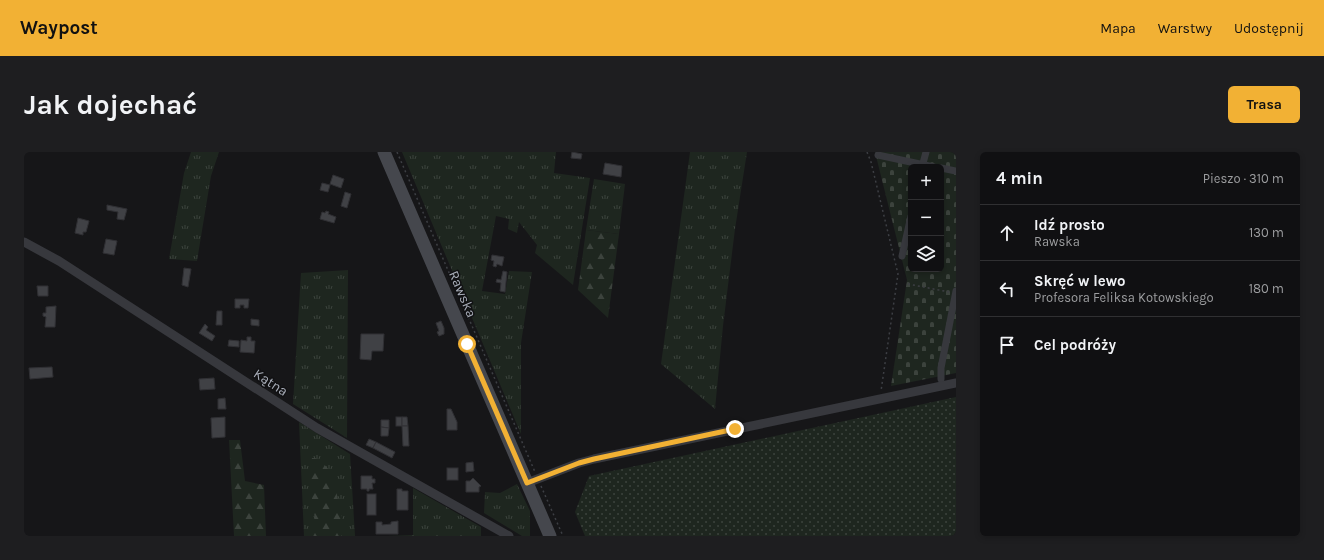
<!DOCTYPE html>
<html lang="pl">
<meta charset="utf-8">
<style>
:root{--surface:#101012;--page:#1e1e20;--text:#f1f3f6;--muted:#9c9d9f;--line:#303032;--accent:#f2b134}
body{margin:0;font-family:Karla,sans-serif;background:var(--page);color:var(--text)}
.controls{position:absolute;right:12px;top:12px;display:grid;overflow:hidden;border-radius:6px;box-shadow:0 2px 6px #0003}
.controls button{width:36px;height:36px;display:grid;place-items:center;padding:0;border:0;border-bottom:1px solid var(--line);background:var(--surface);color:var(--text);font:20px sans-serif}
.stop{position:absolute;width:12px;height:12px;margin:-9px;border:3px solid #f2b134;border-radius:50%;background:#fff}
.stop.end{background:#f2b134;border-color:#fff;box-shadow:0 1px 4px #0008}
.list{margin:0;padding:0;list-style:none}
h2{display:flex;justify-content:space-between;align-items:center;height:52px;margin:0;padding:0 16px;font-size:17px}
h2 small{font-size:13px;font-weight:400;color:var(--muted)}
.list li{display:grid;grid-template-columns:26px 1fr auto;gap:12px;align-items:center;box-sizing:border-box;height:56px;padding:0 16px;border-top:1px solid var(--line)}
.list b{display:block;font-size:15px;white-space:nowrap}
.list p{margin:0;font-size:13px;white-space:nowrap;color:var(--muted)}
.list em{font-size:13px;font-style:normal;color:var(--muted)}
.icon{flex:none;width:22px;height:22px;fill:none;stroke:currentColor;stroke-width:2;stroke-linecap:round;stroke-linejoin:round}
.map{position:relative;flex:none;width:932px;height:384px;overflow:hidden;border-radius:6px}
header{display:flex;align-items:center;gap:24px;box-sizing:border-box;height:56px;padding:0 20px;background:var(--accent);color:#111}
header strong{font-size:19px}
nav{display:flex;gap:22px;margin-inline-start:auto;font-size:14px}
.intro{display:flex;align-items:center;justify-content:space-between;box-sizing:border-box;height:96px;padding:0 24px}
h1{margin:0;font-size:28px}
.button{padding:10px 18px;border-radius:6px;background:var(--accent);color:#111;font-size:14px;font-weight:700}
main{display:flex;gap:24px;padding:0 24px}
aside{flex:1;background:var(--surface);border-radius:6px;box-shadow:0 2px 6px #0003}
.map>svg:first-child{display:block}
.grass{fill:url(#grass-tufts)}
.forest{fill:url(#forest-firs)}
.cemetery{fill:url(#cemetery-stones);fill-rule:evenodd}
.garden{fill:url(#garden-dots)}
.building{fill:#404145;stroke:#303034}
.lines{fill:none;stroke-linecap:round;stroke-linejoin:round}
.path{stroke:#3d3f44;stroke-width:1.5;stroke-dasharray:2 3;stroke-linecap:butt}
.pedestrian{stroke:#37383d;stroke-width:7}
.minor{stroke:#37383d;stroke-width:9}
.secondary{stroke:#45474d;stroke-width:13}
.route{stroke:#f2b134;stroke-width:5}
.labels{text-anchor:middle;stroke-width:3;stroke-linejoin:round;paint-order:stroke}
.street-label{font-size:14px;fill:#a8adb8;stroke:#111113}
</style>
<header>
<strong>Waypost</strong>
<nav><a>Mapa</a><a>Warstwy</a><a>Udostępnij</a></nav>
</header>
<div class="intro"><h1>Jak dojechać</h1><a class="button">Trasa</a></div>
<main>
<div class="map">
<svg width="932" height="384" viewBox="0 0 932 384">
<defs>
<pattern id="grass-tufts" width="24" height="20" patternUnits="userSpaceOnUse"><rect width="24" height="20" fill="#1e261f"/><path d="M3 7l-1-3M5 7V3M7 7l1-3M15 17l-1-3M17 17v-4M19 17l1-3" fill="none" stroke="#3c433d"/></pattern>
<pattern id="forest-firs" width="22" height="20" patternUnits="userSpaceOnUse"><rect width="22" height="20" fill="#1e261f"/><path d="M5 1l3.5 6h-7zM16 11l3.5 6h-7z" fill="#3c433d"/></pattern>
<pattern id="cemetery-stones" width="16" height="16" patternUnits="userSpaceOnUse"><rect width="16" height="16" fill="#1e261f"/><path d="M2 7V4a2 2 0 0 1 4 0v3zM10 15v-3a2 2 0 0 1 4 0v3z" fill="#3c433d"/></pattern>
<pattern id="garden-dots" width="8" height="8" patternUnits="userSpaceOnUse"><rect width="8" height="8" fill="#1e261f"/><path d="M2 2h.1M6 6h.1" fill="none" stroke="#3c433d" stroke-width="1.8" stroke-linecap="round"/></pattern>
</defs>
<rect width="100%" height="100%" fill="#161618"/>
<g class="grass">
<polygon points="167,0 195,0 187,24 173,109 145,107 160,21"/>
<polygon points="378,0 532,0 530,21 566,26 549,133 511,101 513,93 495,70 493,81 484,77 485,67 472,64 458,139 481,142 485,119 508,120 497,191 497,282"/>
<polygon points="666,0 723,0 711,77 699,174 691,257 637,212"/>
<polygon points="570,27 601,32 595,82 562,78"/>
<polygon points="324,118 323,286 269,252 277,121"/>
<polygon points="275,270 326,302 331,384 280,384"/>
<polygon points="493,332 506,359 506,384 498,384 460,361 461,340 476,341"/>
<polygon points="389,336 457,375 457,384 364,384 389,383"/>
</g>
<g class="forest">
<polygon points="562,78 595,82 584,166 554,138"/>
<polygon points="205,288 216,288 221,329 240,333 242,384 210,384"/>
<path d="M288,306C293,306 296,308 299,311C310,322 311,333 314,348C316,359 322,373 317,384H289L291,368L286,332V308Z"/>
</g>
<path class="cemetery" d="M851,0H932V221L867,234L883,128ZM887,15H917V117H887Z"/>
<polygon class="garden" points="932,245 932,384 561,384 551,360 565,324"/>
<g class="building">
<polygon points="548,0 558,2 557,7 547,6"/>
<polygon points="581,11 598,14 597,25 579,22"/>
<polygon points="309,23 320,27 317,36 306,32"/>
<polygon points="298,31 306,33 304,40 296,38"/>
<polygon points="321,40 327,42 323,56 317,54"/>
<polygon points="83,53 103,57 100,68 93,67 94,60 83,58"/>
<polygon points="302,59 305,60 304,62 312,65 310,71 296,67 298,60 301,61"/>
<polygon points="54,66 65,69 62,80 59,80 59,83 51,81"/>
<polygon points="82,87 93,89 90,103 79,101"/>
<polygon points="468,103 480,105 478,114 473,112 472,115 469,114 470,109 467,108"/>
<polygon points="160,116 167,117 164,135 158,133"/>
<polygon points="479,119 483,120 481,140 476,139 477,131 472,130 473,127 477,128"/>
<polygon points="13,134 24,134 24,144 14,144"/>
<polygon points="211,147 225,147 224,156 220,156 220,153 216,153 216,156 211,156"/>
<polygon points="32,154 31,175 21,175 22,165 19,164 19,161 22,161 22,155"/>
<polygon points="193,159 198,159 198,173 192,173"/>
<polygon points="227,167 235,168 235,174 227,173"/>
<polygon points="417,169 420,176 420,182 415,184 413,180 415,179 412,171"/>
<polygon points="181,172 184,175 182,178 191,184 188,189 175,181"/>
<polygon points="337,182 360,182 359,199 348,199 347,208 336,207"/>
<polygon points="223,185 227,185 227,189 231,189 230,201 216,200 217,188 223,189"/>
<polygon points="205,188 215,189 215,195 204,194"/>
<polygon points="28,215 29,225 6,227 5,216"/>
<polygon points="190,226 191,237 176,238 175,227"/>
<polygon points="201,246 202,257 194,257 194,247"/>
<polygon points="423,257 427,257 433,270 433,278 423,278"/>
<polygon points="201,265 201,285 188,286 187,266"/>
<rect x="372" y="265" width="6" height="9"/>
<polygon points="378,265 383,265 384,274 378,274"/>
<polygon points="357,268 365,268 365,276 357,275"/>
<polygon points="378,274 384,274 385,294 379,294"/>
<polygon points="357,275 365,276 364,284 357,284"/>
<polygon points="345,287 352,290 349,296 342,293"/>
<polygon points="352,290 371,300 368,306 349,296"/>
<polygon points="449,310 450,319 442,320 442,311"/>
<rect x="423" y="316" width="11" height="12"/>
<polygon points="337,324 348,324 348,327 351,327 351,331 348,331 349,337 345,337 345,339 343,339 343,337 337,337"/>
<polygon points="449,326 457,334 455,335 455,340 442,340 442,329 446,329"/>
<polygon points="373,337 378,337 378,339 384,339 384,358 373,358"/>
<rect x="343" y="342" width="9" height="21"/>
<polygon points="374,369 374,382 352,382 352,370 358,370 358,373 367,372 367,370"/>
</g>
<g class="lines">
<g class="path">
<polyline points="373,0 511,320"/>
<polyline points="843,0 847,10 874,122 857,239"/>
<polyline points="884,132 925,140"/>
<polyline points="517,334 539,384"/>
</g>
<g class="pedestrian">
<polyline points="854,3 910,15"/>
<polyline points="898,15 902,0"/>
<polyline points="917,16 932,19"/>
<polyline points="878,104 887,64"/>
<polyline points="917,227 917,216 932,139"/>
</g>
<g class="minor">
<polyline points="0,90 35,109 293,276 485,384"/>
<polyline points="503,331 555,311 570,307 932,231"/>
</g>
<polyline class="secondary" points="360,0 526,384"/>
</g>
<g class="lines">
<polyline class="route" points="443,192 503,331 555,311 570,307 711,277"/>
</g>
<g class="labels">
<g class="street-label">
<text transform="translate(439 142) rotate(67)" y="5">Rawska</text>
<text transform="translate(247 230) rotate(33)" y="5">Kątna</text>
</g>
</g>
</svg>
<div class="controls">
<button>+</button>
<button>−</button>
<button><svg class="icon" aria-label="layers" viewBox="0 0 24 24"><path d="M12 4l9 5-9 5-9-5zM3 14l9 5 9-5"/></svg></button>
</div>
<div class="stop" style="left:443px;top:192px"></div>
<div class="stop end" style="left:711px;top:277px"></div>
</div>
<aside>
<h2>4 min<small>Pieszo · 310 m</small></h2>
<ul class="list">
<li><svg class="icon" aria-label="ahead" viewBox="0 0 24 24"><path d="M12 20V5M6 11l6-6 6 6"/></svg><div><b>Idź prosto</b><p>Rawska</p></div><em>130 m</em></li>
<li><svg class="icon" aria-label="left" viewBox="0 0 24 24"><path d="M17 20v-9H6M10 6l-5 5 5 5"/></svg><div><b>Skręć w lewo</b><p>Profesora Feliksa Kotowskiego</p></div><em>180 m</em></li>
<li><svg class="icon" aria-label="arrive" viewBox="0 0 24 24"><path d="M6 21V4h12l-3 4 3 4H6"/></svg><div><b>Cel podróży</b></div></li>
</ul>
</aside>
</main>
